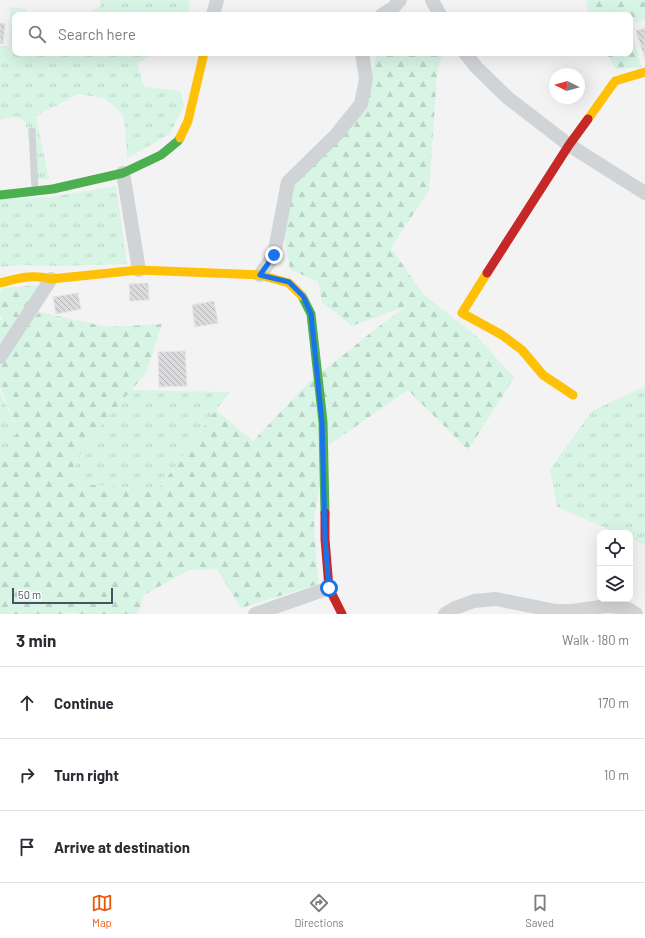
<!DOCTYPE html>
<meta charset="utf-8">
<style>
:root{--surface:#fff;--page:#f2f2f3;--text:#2b2b33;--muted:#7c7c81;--line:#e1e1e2;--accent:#ea580c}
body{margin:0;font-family:Barlow,sans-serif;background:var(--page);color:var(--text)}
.controls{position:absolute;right:12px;bottom:12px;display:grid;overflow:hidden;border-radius:8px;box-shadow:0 4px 16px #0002}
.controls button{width:36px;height:36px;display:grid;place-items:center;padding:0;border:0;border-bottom:1px solid var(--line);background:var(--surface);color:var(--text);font:20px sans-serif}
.compass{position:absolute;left:549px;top:68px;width:36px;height:36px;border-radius:50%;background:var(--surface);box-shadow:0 4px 16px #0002;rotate:275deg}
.scale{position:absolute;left:12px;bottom:10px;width:101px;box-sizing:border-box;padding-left:4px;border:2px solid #485362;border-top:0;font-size:11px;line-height:14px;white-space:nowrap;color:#485362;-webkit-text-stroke:3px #fff;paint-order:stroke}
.stop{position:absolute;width:12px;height:12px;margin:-9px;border:3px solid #1a73e8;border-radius:50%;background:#fff}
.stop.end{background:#1a73e8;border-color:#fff;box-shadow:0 1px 4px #0008}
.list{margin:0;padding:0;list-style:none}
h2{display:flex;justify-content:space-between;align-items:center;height:52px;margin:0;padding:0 16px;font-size:17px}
h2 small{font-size:13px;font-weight:400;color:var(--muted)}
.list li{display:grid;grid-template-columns:26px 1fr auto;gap:12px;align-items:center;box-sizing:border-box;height:72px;padding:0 16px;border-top:1px solid var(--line)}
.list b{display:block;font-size:15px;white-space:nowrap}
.list em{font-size:13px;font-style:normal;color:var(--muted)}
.icon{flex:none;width:22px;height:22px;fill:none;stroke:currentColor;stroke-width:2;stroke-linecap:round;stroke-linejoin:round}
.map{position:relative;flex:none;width:645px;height:614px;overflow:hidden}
.search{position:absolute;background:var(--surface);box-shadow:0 4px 16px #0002;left:12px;right:12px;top:12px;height:44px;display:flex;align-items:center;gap:10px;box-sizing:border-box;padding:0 14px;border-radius:8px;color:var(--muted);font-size:15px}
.sheet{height:268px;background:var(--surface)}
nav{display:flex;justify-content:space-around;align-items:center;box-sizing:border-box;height:56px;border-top:1px solid var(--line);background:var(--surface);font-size:11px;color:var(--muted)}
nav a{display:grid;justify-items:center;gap:2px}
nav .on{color:var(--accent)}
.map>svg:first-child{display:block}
.grass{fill:url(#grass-tufts)}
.forest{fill:url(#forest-firs)}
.building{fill:url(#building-back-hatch);stroke:#e5e5e6}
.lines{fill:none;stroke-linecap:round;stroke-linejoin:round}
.lane{stroke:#d1d4d7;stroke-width:7}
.street{stroke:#d1d4d7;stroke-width:14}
.fast{stroke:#4caf50;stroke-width:9}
.slow{stroke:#ffc107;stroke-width:9}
.jam{stroke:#c62828;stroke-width:9}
.route{stroke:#1a73e8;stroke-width:5}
</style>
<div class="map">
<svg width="645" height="614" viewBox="0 0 645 614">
<defs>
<pattern id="grass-tufts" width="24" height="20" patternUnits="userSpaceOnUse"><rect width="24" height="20" fill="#d7f4e5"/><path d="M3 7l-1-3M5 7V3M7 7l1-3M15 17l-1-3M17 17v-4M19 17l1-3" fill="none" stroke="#bad3c7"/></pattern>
<pattern id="forest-firs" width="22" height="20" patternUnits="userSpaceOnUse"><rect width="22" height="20" fill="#d7f4e5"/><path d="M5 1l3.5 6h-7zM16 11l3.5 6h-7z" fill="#bad3c7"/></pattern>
<pattern id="building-back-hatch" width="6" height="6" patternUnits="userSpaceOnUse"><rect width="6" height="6" fill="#dbdbdd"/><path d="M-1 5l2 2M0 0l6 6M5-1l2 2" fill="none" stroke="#b4b4b7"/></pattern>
</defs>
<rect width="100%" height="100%" fill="#f4f3f3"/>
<g class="grass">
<polygon points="100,0 189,0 189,15 84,15 101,6"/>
<polygon points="10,7 25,9 30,15 15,15 15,53 157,53 137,63 144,87 180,91 184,105 170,134 127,158 124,116 105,98 78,94 36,116 49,179 36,180 32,153 25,122 17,116 0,120 0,46 9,47"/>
<polygon points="116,186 127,264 58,266 22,265 0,267 0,199 50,197"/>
<polygon points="645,386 645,545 630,538 630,533 618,533 557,507 550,469 592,411"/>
<polygon points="131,390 230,392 216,410 158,490 68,483 85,444"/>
<polygon points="0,393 18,431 0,464"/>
</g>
<g class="forest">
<polygon points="587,0 645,0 645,20 630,24 630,15 588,15"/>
<polygon points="630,25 641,67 616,69 606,53 630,53"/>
<polygon points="378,53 442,53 437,74 429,190 391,248 423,294 475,335 514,377 502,397 468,450 408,390 326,447 314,521 318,584 241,608 217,569 189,570 144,595 138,614 74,614 73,612 62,614 0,614 0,464 18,431 0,388 0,364 39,312 108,327 162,324 146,373 85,444 68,483 158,490 216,410 253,441 308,383 378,327 408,305 352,326 322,302 318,282 290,269 284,237 294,182 360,114 377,54"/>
<polygon points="43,285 18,321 0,343 0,321 2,318 0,316 0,291 3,288"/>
</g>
<g class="building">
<polygon points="0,23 5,24 3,44 0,43"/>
<polygon points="645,28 645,59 636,31"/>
<polygon points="148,283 149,300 130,301 129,284"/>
<polygon points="78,293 81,309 56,314 53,297"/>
<polygon points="214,301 218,323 195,327 192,305"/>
<polygon points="185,351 187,386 159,387 158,352"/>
</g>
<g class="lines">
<polyline class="lane" points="32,131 35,189"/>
<g class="street">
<polyline points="432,0 440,15"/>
<polyline points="213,15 217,0"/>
<polyline points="382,15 393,8 400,0"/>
<polyline points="465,53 476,67 508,98 569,145 645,193"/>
<polyline points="123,173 139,270"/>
<polyline points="260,275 274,255 288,182 336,135 361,104 366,79 362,53"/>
<polyline points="0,357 51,279"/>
<polyline points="255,614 329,588"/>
<polyline points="445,614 455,608 474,601 496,599 556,611 572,611 607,606 619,607 628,609 636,614"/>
</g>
<g class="fast">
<polyline points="0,195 53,189 123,173 161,155 178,141 180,138"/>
<polyline points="302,296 311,314 323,422 325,513"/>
</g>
<g class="slow">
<polyline points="588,119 615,81 645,72"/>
<polyline points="180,138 188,121 204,53"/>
<polyline points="487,273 462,313 502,335 522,350 543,375 573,395"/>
<path d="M0,283C18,278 32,274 51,279L139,270L260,275L289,283L302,296"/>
</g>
<g class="jam">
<polyline points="487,273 569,145 588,119"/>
<polyline points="325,513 325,539 329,588 342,614"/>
</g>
</g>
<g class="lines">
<polyline class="route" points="274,255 260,275 289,282 303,296 311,314 322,422 325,538 329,588"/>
</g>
</svg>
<div class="controls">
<button><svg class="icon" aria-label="locate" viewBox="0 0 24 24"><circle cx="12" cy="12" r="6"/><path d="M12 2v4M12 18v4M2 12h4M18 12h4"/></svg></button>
<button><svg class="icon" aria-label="layers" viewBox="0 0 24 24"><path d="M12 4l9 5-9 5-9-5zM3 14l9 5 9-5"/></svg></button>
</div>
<svg class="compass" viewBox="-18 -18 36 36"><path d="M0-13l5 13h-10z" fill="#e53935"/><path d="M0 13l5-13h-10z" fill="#7c7c81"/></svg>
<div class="scale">50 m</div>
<div class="stop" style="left:329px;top:588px"></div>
<div class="stop end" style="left:274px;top:255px"></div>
<div class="search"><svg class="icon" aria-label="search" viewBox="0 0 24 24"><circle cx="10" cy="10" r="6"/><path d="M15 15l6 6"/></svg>Search here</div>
</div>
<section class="sheet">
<h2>3 min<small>Walk · 180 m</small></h2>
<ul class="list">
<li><svg class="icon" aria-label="ahead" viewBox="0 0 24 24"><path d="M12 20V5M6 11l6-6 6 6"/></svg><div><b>Continue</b></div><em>170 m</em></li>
<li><svg class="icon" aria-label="right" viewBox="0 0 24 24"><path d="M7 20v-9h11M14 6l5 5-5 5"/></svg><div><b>Turn right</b></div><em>10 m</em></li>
<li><svg class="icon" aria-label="arrive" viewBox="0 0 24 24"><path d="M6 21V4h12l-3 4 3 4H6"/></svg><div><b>Arrive at destination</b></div></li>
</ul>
</section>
<nav>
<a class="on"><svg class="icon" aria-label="map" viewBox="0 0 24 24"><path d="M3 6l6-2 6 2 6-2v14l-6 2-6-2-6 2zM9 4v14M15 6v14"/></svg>Map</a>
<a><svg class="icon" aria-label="directions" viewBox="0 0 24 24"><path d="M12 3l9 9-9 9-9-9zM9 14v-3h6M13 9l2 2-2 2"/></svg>Directions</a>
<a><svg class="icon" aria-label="saved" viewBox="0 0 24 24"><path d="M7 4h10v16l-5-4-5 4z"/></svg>Saved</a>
</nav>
